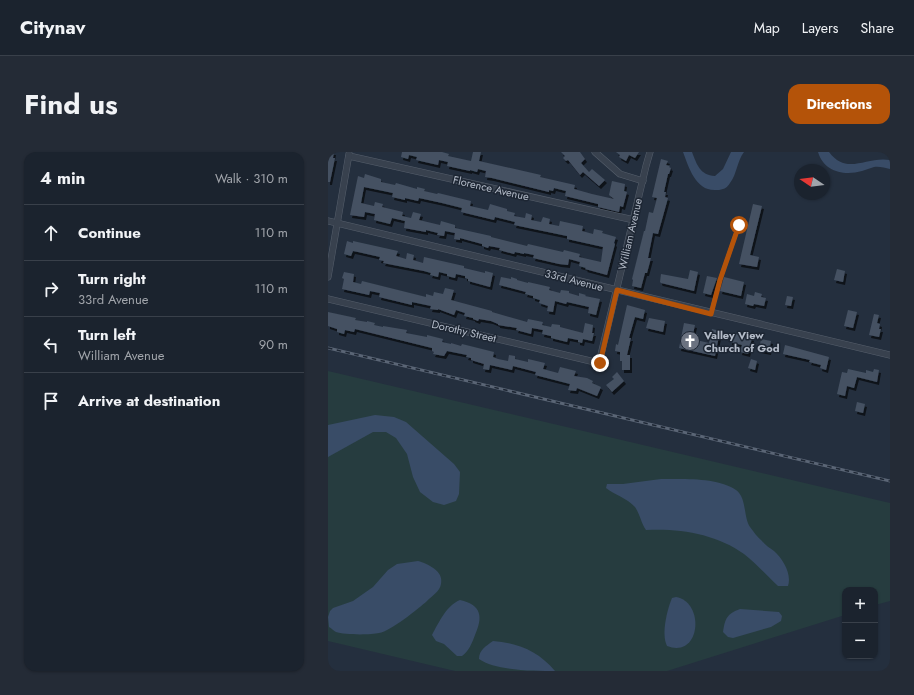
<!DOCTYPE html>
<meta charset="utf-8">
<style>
:root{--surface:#1b232e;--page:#242b36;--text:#f1f3f6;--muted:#a0a4aa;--line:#39404a;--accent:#b45309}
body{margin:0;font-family:Jost,sans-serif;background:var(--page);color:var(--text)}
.controls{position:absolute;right:12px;bottom:12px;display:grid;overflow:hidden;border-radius:8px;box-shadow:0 1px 3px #0004}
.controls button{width:36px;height:36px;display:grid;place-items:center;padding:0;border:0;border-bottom:1px solid var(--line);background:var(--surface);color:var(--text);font:20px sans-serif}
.compass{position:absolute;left:466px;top:12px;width:36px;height:36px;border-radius:50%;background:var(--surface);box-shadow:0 1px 3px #0004;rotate:283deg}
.stop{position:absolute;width:12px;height:12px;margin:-9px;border:3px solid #b45309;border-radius:50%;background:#fff}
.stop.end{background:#b45309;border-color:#fff;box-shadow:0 1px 4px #0008}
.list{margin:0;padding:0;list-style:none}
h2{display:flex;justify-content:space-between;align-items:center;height:52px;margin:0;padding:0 16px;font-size:17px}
h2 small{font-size:13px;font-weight:400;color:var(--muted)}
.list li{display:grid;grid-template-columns:26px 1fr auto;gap:12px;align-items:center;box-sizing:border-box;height:56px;padding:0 16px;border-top:1px solid var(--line)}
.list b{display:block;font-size:15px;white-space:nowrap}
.list p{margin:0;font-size:13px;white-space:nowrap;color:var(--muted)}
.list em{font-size:13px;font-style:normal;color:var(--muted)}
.icon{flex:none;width:22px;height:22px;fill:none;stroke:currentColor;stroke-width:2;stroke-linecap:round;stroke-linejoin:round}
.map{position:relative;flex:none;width:562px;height:519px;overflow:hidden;border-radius:12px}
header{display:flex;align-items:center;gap:24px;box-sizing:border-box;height:56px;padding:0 20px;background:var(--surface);border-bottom:1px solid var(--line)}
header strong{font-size:19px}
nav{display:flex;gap:22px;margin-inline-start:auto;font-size:14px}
.intro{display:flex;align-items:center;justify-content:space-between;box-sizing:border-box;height:96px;padding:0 24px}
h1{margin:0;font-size:28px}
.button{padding:10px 18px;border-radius:12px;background:var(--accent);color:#fff;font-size:14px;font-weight:700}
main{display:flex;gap:24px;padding:0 24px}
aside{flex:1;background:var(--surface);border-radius:12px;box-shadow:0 1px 3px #0004}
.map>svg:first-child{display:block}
.green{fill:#263c3f}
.water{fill:#394c67}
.building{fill:#455162;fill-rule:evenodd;filter:url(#shadow)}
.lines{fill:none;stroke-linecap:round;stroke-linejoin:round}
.service-casing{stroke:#565f6c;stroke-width:4}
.minor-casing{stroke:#565f6c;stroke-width:7}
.service{stroke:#38414e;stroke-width:3}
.minor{stroke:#38414e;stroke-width:6}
.rail-casing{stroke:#5a6575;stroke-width:3}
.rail{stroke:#1d2633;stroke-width:1.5;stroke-dasharray:4.5;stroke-linecap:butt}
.route{stroke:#b45309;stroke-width:5}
.labels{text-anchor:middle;stroke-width:3;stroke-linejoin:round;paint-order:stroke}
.street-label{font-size:11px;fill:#b4bcc9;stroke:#1d2633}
.poi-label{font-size:11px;font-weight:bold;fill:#b4bcc9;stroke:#1d2633;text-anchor:start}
</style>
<header>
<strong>Citynav</strong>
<nav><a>Map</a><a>Layers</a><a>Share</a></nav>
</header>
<div class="intro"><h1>Find us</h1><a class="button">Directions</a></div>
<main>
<aside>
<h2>4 min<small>Walk · 310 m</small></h2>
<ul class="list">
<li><svg class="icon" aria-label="ahead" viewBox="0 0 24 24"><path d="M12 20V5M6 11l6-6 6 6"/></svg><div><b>Continue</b></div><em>110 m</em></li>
<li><svg class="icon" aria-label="right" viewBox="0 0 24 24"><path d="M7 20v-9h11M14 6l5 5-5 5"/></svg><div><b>Turn right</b><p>33rd Avenue</p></div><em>110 m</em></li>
<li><svg class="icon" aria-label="left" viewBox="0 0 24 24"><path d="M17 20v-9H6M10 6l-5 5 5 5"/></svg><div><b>Turn left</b><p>William Avenue</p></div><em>90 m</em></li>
<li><svg class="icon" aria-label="arrive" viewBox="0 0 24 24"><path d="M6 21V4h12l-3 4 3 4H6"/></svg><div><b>Arrive at destination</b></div></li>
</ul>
</aside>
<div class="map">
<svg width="562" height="519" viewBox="0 0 562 519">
<defs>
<filter id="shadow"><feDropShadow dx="2" dy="3" stdDeviation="0" flood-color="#0009"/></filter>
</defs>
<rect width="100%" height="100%" fill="#242f3e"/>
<polygon class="green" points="0,219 562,351 562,449 547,453 547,438 517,438 517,463 339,519 127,519 0,489"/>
<g class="water">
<path d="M355,0H364C369,13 372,23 387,24L395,17L403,0H416C409,9 409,22 402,31C399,36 395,38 389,38C368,40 361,16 355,0Z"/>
<path d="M490,0H501C519,24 538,4 562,8V17C557,16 551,14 546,15C542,16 538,18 534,19C516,24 496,20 490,0Z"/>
<polygon points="47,263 66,265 78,270 126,312 132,320 131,342 128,349 116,353 105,350 92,340 85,325 79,302 68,286 58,280 45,280 0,305 0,273"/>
<path d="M333,327C354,327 390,325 408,338C419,346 415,364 422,375C426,380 429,385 434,389C437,393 442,396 446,399C455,407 464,422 460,434H450C439,424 428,411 416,402C389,382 351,376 318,378C313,371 312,362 307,355C299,346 287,343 278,336L279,332H295Z"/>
<path d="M90,409C100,412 116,419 113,432C112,439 104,444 99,449C90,457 63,479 51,481C43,483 16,483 8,480C6,479 3,476 1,475L0,465L2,459L5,456L25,449L45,435L60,418L69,412Z"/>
<path d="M348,445C377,450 373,507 339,494C333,482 339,458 344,446Z"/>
<path d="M132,448C154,453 155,465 147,483C144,491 141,499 134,504H129L116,492L108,489L104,483C111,470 119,453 132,448Z"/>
<path d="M412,457L451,460L454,464L453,469L443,475L405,486L400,485L395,480C397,466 399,462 412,457Z"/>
<path d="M165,489C190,491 210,499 227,519C207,519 168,519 151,507C151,498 158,494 165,489Z"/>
</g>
<g class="building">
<polygon points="0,0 6,0 5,6 7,6 2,30 0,30"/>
<polygon points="74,0 114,0 121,2 120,4 143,9 145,0 153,0 151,9 213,23 212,25 247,33 246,37 264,42 286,47 281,43 284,29 297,32 296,39 299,40 295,55 292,54 291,60 270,55 270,52 237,44 238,39 226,36 225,39 221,38 221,40 164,26 157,25 158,19 150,17 149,20 142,18 142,19 119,14 120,10 111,8 110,13 88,8 89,5 81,3 80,7 73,5"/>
<polygon points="233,0 252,0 257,7 253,11 261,20 264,17 277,28 271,34 255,20 252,23 240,8 238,9 235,6 237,4"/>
<polygon points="288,0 311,0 307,6 301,3 298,9 291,5 292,3"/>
<polygon points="333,7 340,9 338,13 342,14 341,15 343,16 341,22 340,22 336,40 338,40 337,45 340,46 330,82 325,81 320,106 323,106 319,121 317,121 313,136 304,134 305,128 304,127 316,79 317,79 321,60 325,61 329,46 324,45"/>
<path d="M37,22L53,27V30L67,33L68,31L89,37V35L97,37L96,39L109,42L110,41L143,49L142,54L160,58L162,52L179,57V59L187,61L186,64L197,66L198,61L204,63L203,68L213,70L215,65L222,67L221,72L231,74L232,69L255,74L254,79L265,82L266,77L275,79L274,81L288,85L286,91L287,92L279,123L257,117L258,116L251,114L252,110L241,107L240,113L231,112L205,106L206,103L196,101V102L187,100L186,102L171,98L172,96L161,94L160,96L154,94V92L132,86V88L126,87L127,81L117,79L116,84L109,83L110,81L98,78V80L76,76L77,69L64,66L62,72L46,68L47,62L37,60L36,65L22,63L30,24L36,26ZM36,35L65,41L64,45L77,48V46L90,49L91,46L114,51L134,56L133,60L166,68L167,65L187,70L186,73L239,84V87L275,95L273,110L251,105L252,102L236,98L235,100L200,92L199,94L163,85V84L127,76V73L113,69L112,73L91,68L93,62L85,60L83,66L74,64L75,60L54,55L55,52L47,50L46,54L33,51Z"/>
<polygon points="425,52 434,54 422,103 431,105 429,115 411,112"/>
<polygon points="19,89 25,91 25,89 70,99 68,104 78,107 79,101 86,103 85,108 95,111 96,105 136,114 136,116 157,121 157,119 165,121 162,135 140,129 140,127 137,126 137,124 128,122 127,126 119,124 119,122 111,120 110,125 102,123 103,121 96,119 55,111 56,109 51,108 52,105 30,100 25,99 23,104 16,102"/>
<polygon points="509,117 517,119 515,130 506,128"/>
<polygon points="362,118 370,120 366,139 333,131 332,130 333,122 360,127"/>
<polygon points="16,120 26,122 25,130 33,132 34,129 98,145 98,142 105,144 106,140 115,142 117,136 126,138 123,148 164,159 164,160 199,170 200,167 215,170 214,173 223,175 224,172 232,173 232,175 255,181 257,171 265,173 264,181 266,181 264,189 255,187 254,191 250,190 250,188 240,186 239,190 223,186 223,184 214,182 215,178 204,176 203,182 188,178 189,176 170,173 170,172 163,169 151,167 150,169 145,167 145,166 136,164 137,161 128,158 126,163 110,157 110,158 102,157 103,154 84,150 84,153 51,145 52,141 42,139 41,143 14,137 16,127 14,126"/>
<polygon points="379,124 389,126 383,143 375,141"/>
<polygon points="173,125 183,127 183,125 189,127 189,128 200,131 200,130 222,135 221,138 232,141 233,138 241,139 241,141 251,144 251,141 258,143 257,144 272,147 268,163 260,161 261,155 239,150 238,152 227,149 225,160 219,159 220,154 211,151 212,148 205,146 205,144 197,142 198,140 171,133"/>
<polygon points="396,125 416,130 413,144 392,139"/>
<polygon points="427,140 434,142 433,145 438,146 436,154 426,152 425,154 417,152 419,142 426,144"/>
<polygon points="459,144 465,145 463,154 457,153"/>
<polygon points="299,153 317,158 315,167 307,165 301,186 303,186 299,203 302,203 302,218 294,218 294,209 292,209 292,200 287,199 288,192 290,193"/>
<polygon points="520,158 529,160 525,176 516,174"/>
<polygon points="0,160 28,166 27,168 39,170 39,169 47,171 46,173 55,175 55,174 79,178 78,181 99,185 99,183 115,187 114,190 123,192 123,191 133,194 134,192 166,200 165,205 170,207 180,209 181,203 187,204 187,207 200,210 200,207 217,211 215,217 230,221 232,215 248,219 246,224 259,226 265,229 264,231 273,235 269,244 249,236 248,239 240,238 242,232 207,223 208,220 185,214 184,218 162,213 161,218 155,217 156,212 143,208 143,206 138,205 139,203 119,199 116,204 105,202 106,200 104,199 104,196 27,177 26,180 17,178 16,182 9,180 9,177 0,174"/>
<polygon points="546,162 551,163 549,171 552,172 551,177 553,177 551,185 541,183"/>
<polygon points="321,166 337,169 335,180 318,176"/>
<polygon points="356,171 367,173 364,187 381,191 384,177 392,179 387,204 351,196"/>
<polygon points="404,181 424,186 420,202 412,200 414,193 402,190"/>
<polygon points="433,187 443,189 441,200 431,198"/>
<polygon points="457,193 501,205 498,218 492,216 493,213 481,210 482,208 455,202"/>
<polygon points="423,207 429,209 427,218 420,216"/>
<polygon points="520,217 538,221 538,218 545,220 546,217 551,218 549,230 529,225 526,236 519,234 517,244 509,242 514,220 519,221"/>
<polygon points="289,220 296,229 284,240 278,233 286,227 284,225"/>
<polygon points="529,250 537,252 535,261 527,259"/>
</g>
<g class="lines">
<g class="service-casing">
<polyline id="service" points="383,161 392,128 411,73"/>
</g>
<g class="minor-casing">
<g id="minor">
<polyline points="267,0 292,22 315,29"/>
<polyline points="21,4 306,68"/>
<polyline points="0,69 562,203"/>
<polyline points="0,125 21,2"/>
<polyline points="0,147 271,211 318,14 322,0"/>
</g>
</g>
<use href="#service" class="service"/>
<use href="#minor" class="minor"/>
<g class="rail-casing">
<polyline id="rail" points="0,196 562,329"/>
</g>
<use href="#rail" class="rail"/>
</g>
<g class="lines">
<polyline class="route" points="272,211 289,138 383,162 392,128 411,73"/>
</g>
<defs>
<g id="church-disc" transform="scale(1)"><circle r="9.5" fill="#6b7280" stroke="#1d2633"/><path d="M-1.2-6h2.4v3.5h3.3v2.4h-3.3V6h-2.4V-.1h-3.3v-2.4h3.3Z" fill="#fff"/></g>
</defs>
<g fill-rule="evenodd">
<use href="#church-disc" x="362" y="189"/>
</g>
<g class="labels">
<g class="street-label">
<text transform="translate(163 36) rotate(13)" y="4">Florence Avenue</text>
<text transform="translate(302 82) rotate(-77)" y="4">William Avenue</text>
<text transform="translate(246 128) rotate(14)" y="4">33rd Avenue</text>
<text transform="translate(136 179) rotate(13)" y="4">Dorothy Street</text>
</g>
<g class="poi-label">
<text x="376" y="187">Valley View<tspan x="376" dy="13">Church of God</tspan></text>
</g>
</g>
</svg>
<div class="controls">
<button>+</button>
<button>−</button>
</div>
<svg class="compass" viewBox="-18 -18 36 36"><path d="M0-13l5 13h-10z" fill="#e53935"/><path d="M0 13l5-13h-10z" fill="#a0a4aa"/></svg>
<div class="stop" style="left:411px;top:73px"></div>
<div class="stop end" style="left:272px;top:211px"></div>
</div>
</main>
